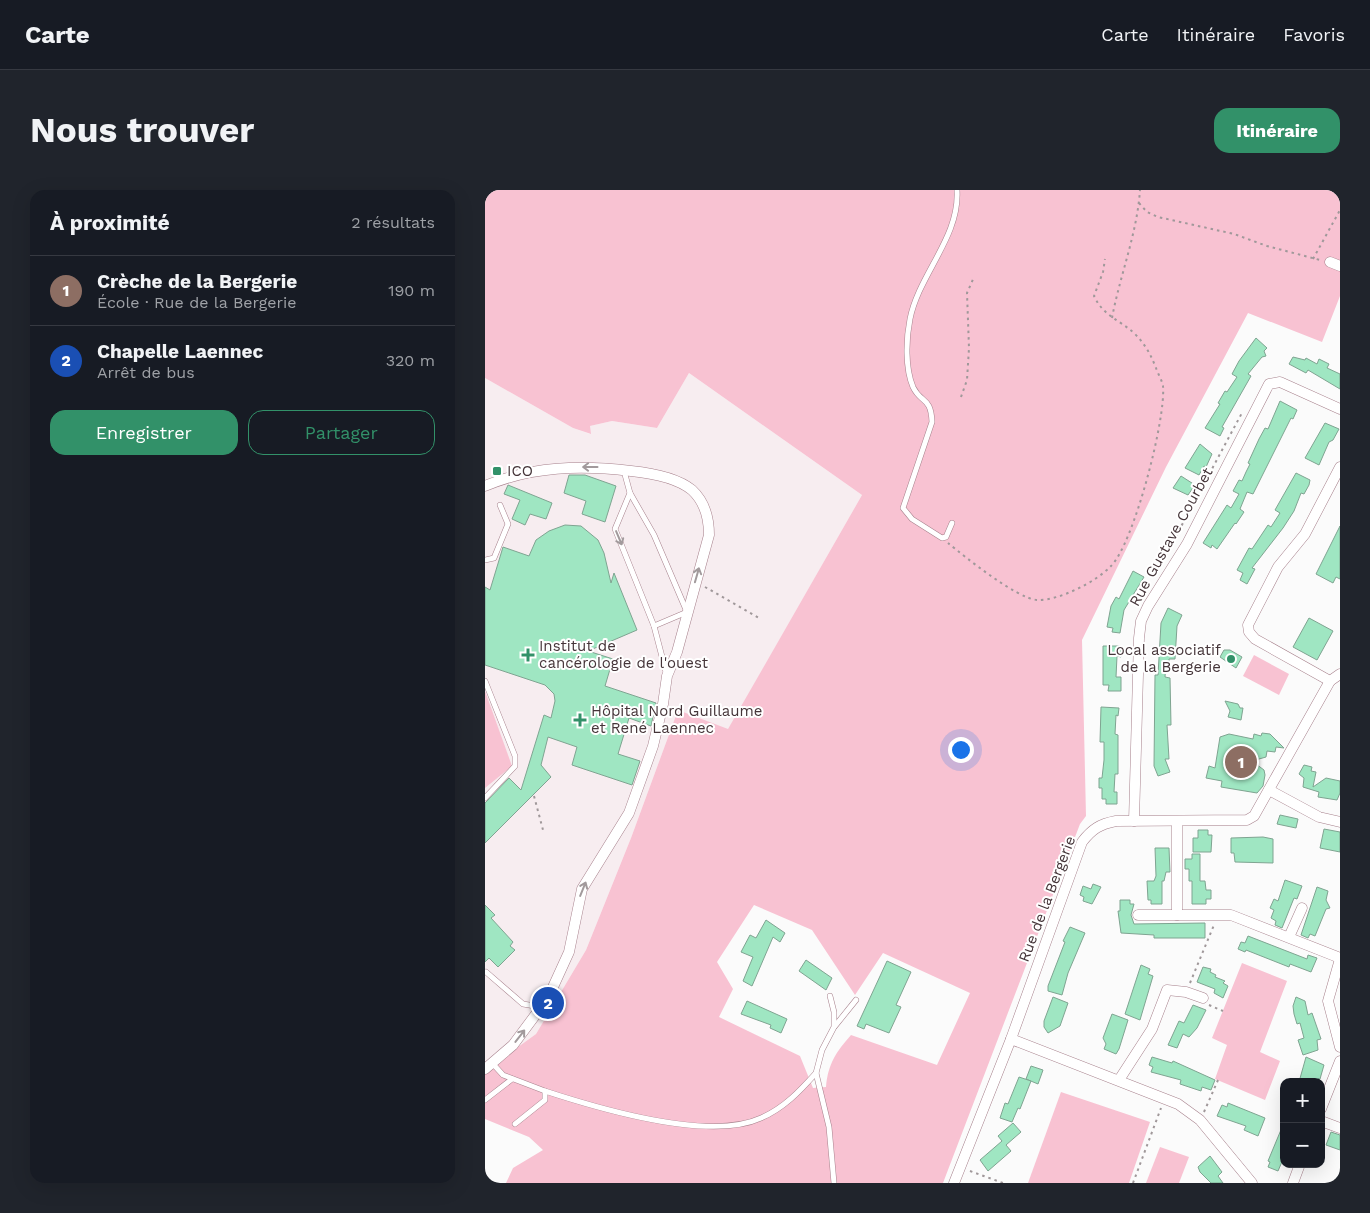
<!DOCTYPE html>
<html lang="fr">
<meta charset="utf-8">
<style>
:root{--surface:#171b24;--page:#20242c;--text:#f1f3f6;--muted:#9ea1a6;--line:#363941;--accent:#329169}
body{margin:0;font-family:"Work Sans",sans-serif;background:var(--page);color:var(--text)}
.controls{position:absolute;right:15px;bottom:15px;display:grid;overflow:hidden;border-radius:10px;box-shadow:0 5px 20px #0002}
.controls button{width:45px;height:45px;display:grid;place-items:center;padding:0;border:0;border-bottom:1px solid var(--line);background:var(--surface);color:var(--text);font:25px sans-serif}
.you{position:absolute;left:475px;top:559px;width:18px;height:18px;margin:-12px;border:4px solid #fff;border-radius:50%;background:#1a73e8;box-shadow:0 0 0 8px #1a73e833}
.badge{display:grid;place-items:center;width:32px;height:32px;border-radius:50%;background:var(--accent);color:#fff;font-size:16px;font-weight:700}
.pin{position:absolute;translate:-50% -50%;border:2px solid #fff;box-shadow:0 1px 5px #0006}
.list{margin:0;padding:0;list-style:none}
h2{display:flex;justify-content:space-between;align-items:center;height:65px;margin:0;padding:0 20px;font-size:21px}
h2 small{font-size:16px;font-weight:400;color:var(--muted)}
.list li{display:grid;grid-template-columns:32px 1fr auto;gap:15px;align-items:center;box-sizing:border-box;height:70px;padding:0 20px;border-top:1px solid var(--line)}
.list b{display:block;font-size:19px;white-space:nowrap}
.list p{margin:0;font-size:16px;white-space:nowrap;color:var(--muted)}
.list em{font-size:16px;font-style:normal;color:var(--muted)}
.actions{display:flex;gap:10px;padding:15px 20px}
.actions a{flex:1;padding:11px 0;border:1px solid var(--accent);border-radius:15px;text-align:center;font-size:18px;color:var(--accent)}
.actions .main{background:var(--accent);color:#fff}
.map{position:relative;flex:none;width:855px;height:993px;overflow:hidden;border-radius:15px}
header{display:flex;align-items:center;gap:30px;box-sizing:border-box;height:70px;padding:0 25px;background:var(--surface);border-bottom:1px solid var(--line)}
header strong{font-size:24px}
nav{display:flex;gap:28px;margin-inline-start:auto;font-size:18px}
.intro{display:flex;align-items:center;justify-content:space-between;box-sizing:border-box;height:120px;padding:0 30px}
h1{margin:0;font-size:35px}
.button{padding:12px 22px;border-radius:15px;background:var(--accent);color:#fff;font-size:18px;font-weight:700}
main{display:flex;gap:30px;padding:0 30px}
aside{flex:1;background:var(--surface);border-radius:15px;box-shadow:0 5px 20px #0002}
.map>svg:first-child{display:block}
.built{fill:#f7edf0}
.green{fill:#f8c2d2;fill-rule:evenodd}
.building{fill:#9fe6c2;stroke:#7fa491}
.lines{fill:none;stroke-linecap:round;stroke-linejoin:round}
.lane-casing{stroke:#a7818c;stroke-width:6}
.street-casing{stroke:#a7818c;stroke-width:11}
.path{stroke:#a0989a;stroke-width:2;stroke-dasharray:2.5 4;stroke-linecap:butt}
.lane{stroke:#fff;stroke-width:5}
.street{stroke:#fff;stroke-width:10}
.oneway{stroke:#a29a9c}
.poi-dot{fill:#329169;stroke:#fff;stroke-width:2}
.labels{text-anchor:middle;stroke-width:4;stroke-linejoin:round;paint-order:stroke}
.poi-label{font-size:15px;fill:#453539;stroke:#fff;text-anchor:start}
.street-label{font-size:15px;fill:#453539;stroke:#fff}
</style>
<header>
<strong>Carte</strong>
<nav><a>Carte</a><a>Itinéraire</a><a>Favoris</a></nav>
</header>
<div class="intro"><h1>Nous trouver</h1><a class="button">Itinéraire</a></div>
<main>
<aside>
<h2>À proximité<small>2 résultats</small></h2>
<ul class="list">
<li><span class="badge" style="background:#8d6e63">1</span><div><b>Crèche de la Bergerie</b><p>École · Rue de la Bergerie</p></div><em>190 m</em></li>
<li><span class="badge" style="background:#1a4fb4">2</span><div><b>Chapelle Laennec</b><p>Arrêt de bus</p></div><em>320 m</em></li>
</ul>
<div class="actions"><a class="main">Enregistrer</a><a>Partager</a></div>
</aside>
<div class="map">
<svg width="855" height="993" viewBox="0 0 855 993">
<rect width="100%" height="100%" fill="#fbfbfb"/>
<polygon class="built" points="204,183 377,305 243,540 193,520 146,648 101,760 51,844 0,881 0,188 88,238 105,244 105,236 127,231 172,238"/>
<g class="green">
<path d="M0,0H855V106L837,152L763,123L681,277L597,450L601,626L595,634L458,993H21L28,978L58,960L44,947L0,929V881L51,844L101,760L146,648L193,520L243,539L377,305L204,183L172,238L127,231L105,236L106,244L88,238L0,188ZM269,715L327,740L370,805L398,763L485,803L452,875L366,845C351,862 343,874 341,897L328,898L315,866L234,827L248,799L232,772Z"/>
<polygon points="769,465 804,484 794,505 758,486"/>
<polygon points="0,501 27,576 0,598"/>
<polygon points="757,773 802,791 775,862 795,871 780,910 730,889 742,855 727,848"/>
<polygon points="576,902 665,932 644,993 543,993"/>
<polygon points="675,957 704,967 694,993 661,993"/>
</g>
<g class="building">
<polygon points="771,148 782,158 779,161 781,166 777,167 763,184 766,186 737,237 739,238 735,246 720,238 735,214 733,213 740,201 742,202 752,187 747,184 754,171"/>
<polygon points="808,167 820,170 821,168 832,174 834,169 844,174 842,178 855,184 855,199 823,180 821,183 804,174"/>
<polygon points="795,211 812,220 808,229 806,228 768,304 762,302 755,319 759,322 751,334 750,333 732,359 727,355 726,358 718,353 742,315 746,318 754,304 748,301 754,290 757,291 761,282 765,274 763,273 774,249 780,238 783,239"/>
<polygon points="840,233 854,239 848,250 844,252 834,275 820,268"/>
<polygon points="715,254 727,264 721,277 719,276 714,285 700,278"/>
<polygon points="811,283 825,290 824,295 819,304 816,303 809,321 798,338 767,378 770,379 762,394 755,390 758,383 752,380 764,358 767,359 783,335 786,337 795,323 790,320"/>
<polygon points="84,285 100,285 131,296 120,332 97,324 101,311 79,303"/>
<polygon points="696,286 710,295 703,305 688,298"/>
<polygon points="23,295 67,313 61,329 45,324 40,335 27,329 35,310 19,304"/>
<polygon points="80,335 96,336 113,350 119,363 126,393 129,383 152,440 103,461 128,469 120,496 171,513 166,536 144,528 133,564 155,571 147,595 87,575 92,557 63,547 56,575 66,587 0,653 0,613 24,588 36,600 59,525 66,528 70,511 69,504 60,495 0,475 0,397 5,400 18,357 44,366 51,350 64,341"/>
<polygon points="855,336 855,389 851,387 848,393 831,384"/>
<polygon points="648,381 659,387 639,420 635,443 627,442 628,438 622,437 626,416 631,407 634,409"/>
<polygon points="683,418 697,425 692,436 690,469 684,469 684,472 681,472 680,487 685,488 686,535 682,535 684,569 680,569 685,582 673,586 669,576 670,485 673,485 676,433"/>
<polygon points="824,428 848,441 832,470 808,457"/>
<polygon points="618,456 636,456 636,467 632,466 631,487 636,487 636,501 623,501 624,495 618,495"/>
<polygon points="739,460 745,460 757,467 751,478 735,467"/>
<polygon points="740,511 753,514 755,518 758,518 756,530 743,527 745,521"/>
<polygon points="616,517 634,518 633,526 631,525 630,544 633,545 633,584 630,584 629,602 632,602 632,614 621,614 621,609 617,609 617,598 614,598 614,588 617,588 619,570 619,552 615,552"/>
<polygon points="777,543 785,544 799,558 791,557 790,562 782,561 781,567 767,571 779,580 780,585 778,596 772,603 736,597 737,591 721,588 724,576 730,578 735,547 744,544 768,549 769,544 776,546"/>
<polygon points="819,575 827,577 826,581 831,582 828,597 841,588 855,591 855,603 852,610 833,607 834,602 818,597 819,588 814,584"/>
<polygon points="795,625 813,629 811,638 792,634"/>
<polygon points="839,639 855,642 855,662 835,658"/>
<polygon points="713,640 723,640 723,645 727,645 726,662 708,662 708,648 713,648"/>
<polygon points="778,647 788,649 788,673 750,672 749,663 746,663 746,648"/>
<polygon points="670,658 684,658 685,682 681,682 679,691 677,691 677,714 666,714 666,710 663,710 662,691 669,691 671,686"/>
<polygon points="707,664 715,664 715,691 720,691 721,700 726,700 726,709 721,709 721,714 707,714 707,691 704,691 704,679 700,679 700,669 707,669"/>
<polygon points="800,690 817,696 812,709 809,708 797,738 790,735 791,731 786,728 789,720 785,718 789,709 793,711"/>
<polygon points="608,694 616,697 607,714 598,711 599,707 595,705 598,696 606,699"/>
<polygon points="832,697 843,701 841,710 845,718 841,719 830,746 825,744 823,748 816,745"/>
<polygon points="635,710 645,710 645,714 649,714 646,725 649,734 720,733 720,748 669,748 669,745 636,743 633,721 635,721"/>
<polygon points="0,715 10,725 6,728 28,752 25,756 30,760 13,777 4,768 0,772"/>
<polygon points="281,730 300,743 295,752 288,747 267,796 258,791 268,767 256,762 265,745 271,748"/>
<polygon points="585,737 600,743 583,783 577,805 563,801 563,796 580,752 578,751"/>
<polygon points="763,746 822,769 823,765 832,768 826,782 805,774 804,777 761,760 760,762 753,759 756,752 760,753"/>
<polygon points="321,770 347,788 341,800 314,781"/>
<polygon points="402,771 426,782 411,815 416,817 404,843 381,834 379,839 372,836"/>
<polygon points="656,775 665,779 663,784 668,786 655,830 640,824"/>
<polygon points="718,777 726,779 725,782 731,785 730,787 740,791 738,793 743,796 738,808 729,803 730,799 712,792"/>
<polygon points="568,807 583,813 575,836 563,843 559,837 559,831"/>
<polygon points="811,807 820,811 823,825 827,823 836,849 832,850 833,860 818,865 813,850 819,848 815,833 812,834 809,824 808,816"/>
<polygon points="262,811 302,829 296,843 285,838 286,835 256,824"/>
<polygon points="708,815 721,820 712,838 704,847 698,844 692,858 683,855 694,831 699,833"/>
<polygon points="627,824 643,830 634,859 631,864 619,859 621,854 618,848"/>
<polygon points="667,867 687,873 688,871 730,890 726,900 717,897 716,901 695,894 696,890 666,882 668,877 664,875"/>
<polygon points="821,867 839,875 835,889 833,889 831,892 814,892"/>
<polygon points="546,876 558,880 553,894 541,889"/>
<polygon points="534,887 546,891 535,919 533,918 527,932 515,928 520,913 523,914"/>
<polygon points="743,913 780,928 773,946 759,940 761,936 732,926 737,915 742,917"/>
<polygon points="528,933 536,942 521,955 526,961 503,981 495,970 517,951 513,946"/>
<polygon points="798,935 799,967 793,981 783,977 785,972 783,971"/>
<polygon points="846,942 855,945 855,960 841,955"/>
<polygon points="725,966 737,982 733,986 738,993 726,993 715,982 713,977"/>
</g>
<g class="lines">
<g class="lane-casing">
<g id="lane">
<polyline points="139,281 145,303 169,345 202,422 169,436 181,482"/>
<polyline points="145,303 130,339 169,436"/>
<path d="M467,333L461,347L457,348L427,329L418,318L447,232C446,206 436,214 428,197C420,178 421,149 425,129C434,84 475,47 472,0"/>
<polyline points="0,370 9,368 23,334 15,315"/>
<polyline points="0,491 30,566 30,576 0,608"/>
<polyline points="1,782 38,814 56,817"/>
<polyline points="345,806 349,822 349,837 337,860 331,883 344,937 349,993"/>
<polyline points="350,836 371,810"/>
<polyline points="8,874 18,885 60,901 60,910 30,934"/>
<path d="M60,901C112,918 224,952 276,928C299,918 315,901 331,883"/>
<polyline points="0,910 27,889"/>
</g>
</g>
<g class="street-casing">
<g id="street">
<polyline points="845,72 855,76"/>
<path d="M0,296C47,276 96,275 146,281C166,283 191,287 207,300C220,312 224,328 224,345L192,462L182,486L178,514L168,556L144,623L97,699L84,762L63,808L28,855L0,879"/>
<polyline points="845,491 770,449 764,442 763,435 793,377 820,344 855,277"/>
<polyline points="784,600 834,627 855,632"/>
<polyline points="649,631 654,448 656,431 663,416 702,354 784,194 795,192 855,219"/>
<polyline points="692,631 692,725 746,725 855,768"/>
<polyline points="653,725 692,725"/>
<polyline points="804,747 817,718"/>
<polyline points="855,769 843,811 855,857"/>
<polyline points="526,849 693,914 715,930 767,993"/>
<polyline points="634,890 667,839 682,800 701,802 718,808"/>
<polyline points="836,919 855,871"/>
<polyline points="836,931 855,938"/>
<path d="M469,993L526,849L597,652C607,639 615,634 631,631L762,630L769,626L845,491L855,484"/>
<polyline points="808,993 815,974"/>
</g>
</g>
<g class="path">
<polyline points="654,13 662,22 673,27 749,44 782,56 835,70"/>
<polyline points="828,69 855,20"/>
<path d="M627,128C635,85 652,44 655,0"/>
<polyline points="476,207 482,190 484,158 482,103 489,87"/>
<path d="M463,353C480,367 531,408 552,410C573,411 611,392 626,376C649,353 681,229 678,196C677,190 673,184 671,178C666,165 660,154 650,144C634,129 619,127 609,106L618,82L620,69"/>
<polyline points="669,387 758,221"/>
<polyline points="220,397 274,428"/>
<polyline points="49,606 58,640"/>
<polyline points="705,793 729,735"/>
<polyline points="724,815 738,821"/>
<polyline points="719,922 733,890"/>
<polyline points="485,981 518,993"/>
<polyline points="648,993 676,918"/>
</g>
<use href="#lane" class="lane"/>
<use href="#street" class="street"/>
</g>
<defs><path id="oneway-shaft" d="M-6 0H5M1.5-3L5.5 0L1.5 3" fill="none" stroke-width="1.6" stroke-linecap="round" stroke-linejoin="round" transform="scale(1.25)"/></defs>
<g class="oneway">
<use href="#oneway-shaft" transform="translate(105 277) rotate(-180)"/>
<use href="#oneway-shaft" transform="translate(134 348) rotate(67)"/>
<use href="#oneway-shaft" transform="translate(212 385) rotate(-74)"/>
<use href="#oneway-shaft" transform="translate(98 699) rotate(-68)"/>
<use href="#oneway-shaft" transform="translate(35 846) rotate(-52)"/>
</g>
<g class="poi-dot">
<rect x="7" y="276" width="10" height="10" rx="2.5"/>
<path d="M40.5 457.5h5v5h5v5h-5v5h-5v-5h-5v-5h5z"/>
<circle cx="746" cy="469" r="5"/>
<path d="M92.5 522.5h5v5h5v5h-5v5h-5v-5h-5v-5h5z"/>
</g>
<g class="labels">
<g class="poi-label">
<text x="22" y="286">ICO</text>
<text x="54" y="461">Institut de<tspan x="54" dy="17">cancérologie de l'ouest</tspan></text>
<text x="736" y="465" text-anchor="end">Local associatif<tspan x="736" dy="17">de la Bergerie</tspan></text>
<text x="106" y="526">Hôpital Nord Guillaume<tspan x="106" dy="17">et René Laennec</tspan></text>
</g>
<g class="street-label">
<text transform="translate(686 347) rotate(-61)" y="5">Rue Gustave Courbet</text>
<text transform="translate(562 709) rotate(-69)" y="5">Rue de la Bergerie</text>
</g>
</g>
</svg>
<div class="controls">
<button>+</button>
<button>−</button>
</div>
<div class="you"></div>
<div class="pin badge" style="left:756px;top:572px;background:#8d6e63">1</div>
<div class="pin badge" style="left:63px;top:813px;background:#1a4fb4">2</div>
</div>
</main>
